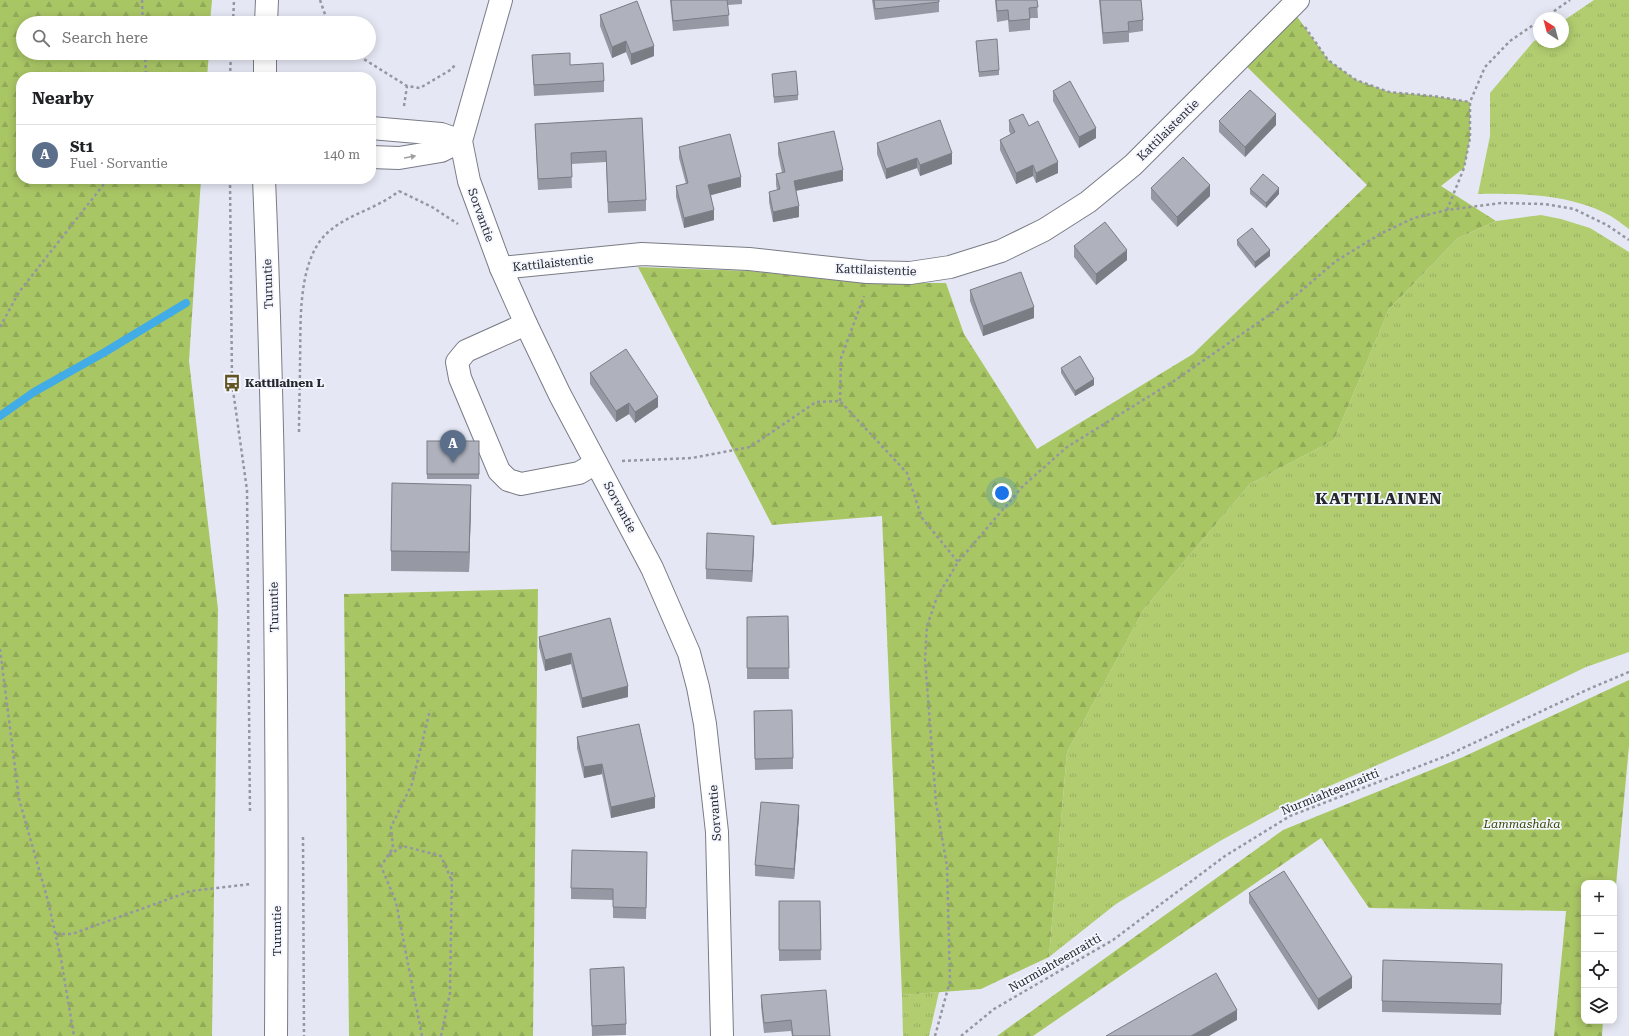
<!DOCTYPE html>
<meta charset="utf-8">
<style>
:root{--surface:#fff;--page:#f6f6f6;--text:#202124;--muted:#757577;--line:#e0e0e0;--accent:#2563eb}
body{margin:0;font-family:"Roboto Serif",serif;background:var(--page);color:var(--text)}
.controls{position:absolute;right:12px;bottom:12px;display:grid;overflow:hidden;border-radius:8px;box-shadow:0 2px 10px #0003}
.controls button{width:36px;height:36px;display:grid;place-items:center;padding:0;border:0;border-bottom:1px solid var(--line);background:var(--surface);color:var(--text);font:20px sans-serif}
.compass{position:absolute;left:1533px;top:12px;width:36px;height:36px;border-radius:50%;background:var(--surface);box-shadow:0 2px 10px #0003;rotate:324deg}
.you{position:absolute;left:1002px;top:493px;width:14px;height:14px;margin:-10px;border:3px solid #fff;border-radius:50%;background:#1a73e8;box-shadow:0 0 0 6px #1a73e833}
.badge{display:grid;place-items:center;width:26px;height:26px;border-radius:50%;background:var(--accent);color:#fff;font-size:13px;font-weight:700}
.pin{position:absolute;translate:-50% -33px;filter:drop-shadow(0 1px 2px #0008)}
.pin::after{content:'';position:absolute;top:21px;width:14px;height:12px;background:inherit;clip-path:polygon(0 0,100% 0,50% 100%)}
.list{margin:0;padding:0;list-style:none}
h2{display:flex;justify-content:space-between;align-items:center;height:52px;margin:0;padding:0 16px;font-size:17px}
h2 small{font-size:13px;font-weight:400;color:var(--muted)}
.list li{display:grid;grid-template-columns:26px 1fr auto;gap:12px;align-items:center;box-sizing:border-box;height:60px;padding:0 16px;border-top:1px solid var(--line)}
.list b{display:block;font-size:15px;white-space:nowrap}
.list p{margin:0;font-size:13px;white-space:nowrap;color:var(--muted)}
.list em{font-size:13px;font-style:normal;color:var(--muted)}
.icon{flex:none;width:22px;height:22px;fill:none;stroke:currentColor;stroke-width:2;stroke-linecap:round;stroke-linejoin:round}
.map{position:relative;flex:none;width:1629px;height:1036px;overflow:hidden}
.search{position:absolute;background:var(--surface);box-shadow:0 2px 10px #0003;left:16px;top:16px;width:360px;height:44px;display:flex;align-items:center;gap:10px;box-sizing:border-box;padding:0 14px;border-radius:22px;color:var(--muted);font-size:15px}
.panel{position:absolute;background:var(--surface);box-shadow:0 2px 10px #0003;left:16px;top:72px;width:360px;height:112px;border-radius:16px}
.map>svg:first-child{display:block}
.grass{fill:url(#grass-tufts)}
.forest{fill:url(#forest-firs)}
.lines{fill:none;stroke-linecap:round;stroke-linejoin:round}
.stream{stroke:#41ace6;stroke-width:8}
.minor-casing{stroke:#797c86;stroke-width:24}
.major-casing{stroke:#797c86;stroke-width:24}
.highway-casing{stroke:#797c86;stroke-width:24}
.path{stroke:#9497a0;stroke-width:2.5;stroke-dasharray:3 3;stroke-linecap:butt}
.minor{stroke:#fff;stroke-width:22}
.major{stroke:#fff;stroke-width:22}
.highway{stroke:#fff;stroke-width:22}
.wall{fill:#9699a3}
.shaded-wall{fill:#7a7d84}
.building{fill:#afb2bd;stroke:#7a7d84}
.oneway{fill:#9e9ea0}
.labels{text-anchor:middle;stroke-width:3.5;stroke-linejoin:round;paint-order:stroke}
.street-label{font-size:12px;fill:#27282d;stroke:#f3f6ff}
.poi-label{font-size:12px;font-weight:bold;fill:#27282d;stroke:#f3f6ff;text-anchor:start}
.park-label{font-size:12px;font-style:italic;fill:#394900;stroke:#f3f6ff}
.district-label{font-size:16px;font-weight:bold;letter-spacing:1px;fill:#27282d;stroke:#f3f6ff}
</style>
<div class="map">
<svg width="1629" height="1036" viewBox="0 0 1629 1036">
<defs>
<pattern id="grass-tufts" width="24" height="20" patternUnits="userSpaceOnUse"><rect width="24" height="20" fill="#b1cd70"/><path d="M3 7l-1-3M5 7V3M7 7l1-3M15 17l-1-3M17 17v-4M19 17l1-3" fill="none" stroke="#98b061"/></pattern>
<pattern id="forest-firs" width="22" height="20" patternUnits="userSpaceOnUse"><rect width="22" height="20" fill="#a9c665"/><path d="M5 1l3.5 6h-7zM16 11l3.5 6h-7z" fill="#91aa58"/></pattern>
</defs>
<rect width="100%" height="100%" fill="#e5e8f4"/>
<g class="grass">
<path d="M1594,0H1629V229C1621,223 1612,216 1603,212C1566,194 1519,193 1478,194L1490,136V93L1533,42L1539,38V42H1563V21Z"/>
<polygon points="1541,215 1561,219 1590,228 1629,252 1629,652 1586,667 1441,737 1284,806 1220,841 1116,904 1049,957 1067,752 1144,609 1250,484 1334,440 1389,309 1458,238 1496,221"/>
<polygon points="939,992 929,1036 903,1036 902,995"/>
</g>
<g class="forest">
<polygon points="0,0 212,0 210,23 23,23 23,53 209,53 207,77 21,77 21,179 201,179 189,361 218,609 212,1036 0,1036"/>
<polygon points="1291,8 1328,60 1356,80 1389,92 1433,96 1470,102 1470,138 1464,168 1441,186 1496,221 1458,238 1389,309 1334,440 1250,484 1144,609 1067,752 1049,957 981,989 902,995 882,516 772,525 638,267 750,271 862,283 946,283 964,334 1037,449 1193,354 1367,185 1238,58"/>
<polygon points="538,589 533,1036 349,1036 344,594"/>
<polygon points="1629,680 1629,746 1614,907 1614,883 1584,883 1584,1021 1603,1021 1602,1036 1554,1036 1566,911 1369,908 1321,838 1033,1036 997,1036 1283,830 1463,757"/>
</g>
<g class="lines">
<polyline class="stream" points="0,416 34,392 105,352 186,303"/>
<g class="minor-casing">
<g id="minor">
<polyline points="501,268 642,254 749,259 867,272 910,273 950,267 1001,251 1044,230 1088,202 1133,165 1298,0"/>
<polyline points="526,324 466,351 457,362 460,378 499,471 508,480 521,484 579,473 596,463"/>
</g>
</g>
<g class="major-casing">
<g id="major">
<polyline points="501,0 461,141 469,181 501,268 526,324 560,395 652,568 689,653 698,687 705,724 717,832 722,1036"/>
<polyline points="371,128 441,134 461,141"/>
<polyline points="371,157 399,158 441,151 461,141"/>
</g>
</g>
<g class="highway-casing">
<g id="highway">
<polyline points="266,23 267,0"/>
<polyline points="265,77 265,53"/>
<path d="M264,179C276,464 278,750 276,1036"/>
</g>
</g>
<g class="path">
<polyline points="142,0 143,23"/>
<polyline points="320,0 328,23"/>
<polyline points="1544,18 1570,0"/>
<polyline points="233,23 234,0"/>
<polyline points="1305,27 1328,60 1356,80 1389,92 1433,96 1470,102"/>
<polyline points="145,53 146,77"/>
<polyline points="354,53 407,86 420,88 452,69 456,63"/>
<polyline points="230,77 231,53"/>
<polyline points="404,106 407,86"/>
<polyline points="230,179 232,383 247,490 250,814"/>
<polyline points="399,191 432,207 458,224"/>
<polyline points="1447,210 1464,168 1470,138 1470,102 1485,67 1510,41 1539,21"/>
<polyline points="0,327 19,292 108,179"/>
<polyline points="840,401 841,358 864,296"/>
<path d="M299,432C299,408 300,385 300,362C301,323 297,263 326,234C347,214 377,209 399,191"/>
<polyline points="622,461 692,458 750,447 816,402 840,401 907,473 922,518 958,562"/>
<polyline points="0,649 19,799 48,901 61,959 74,1036"/>
<polyline points="303,837 304,1036"/>
<polyline points="389,855 403,846 441,856 451,879"/>
<polyline points="56,934 72,934 191,891 251,884"/>
<polyline points="422,1036 396,902 381,866 393,848 391,827 412,784 430,710"/>
<polyline points="441,1036 450,993 452,871"/>
<polyline points="935,1036 950,981 947,866 936,803 925,659 927,626 937,597 958,562 1023,486 1067,447 1174,381 1288,302 1336,261 1382,233 1414,218 1447,210 1501,203 1544,204 1574,209 1607,225 1629,240"/>
<polyline points="961,1036 994,1009 1113,940 1225,856 1290,816 1446,756 1591,688 1629,672"/>
</g>
<use href="#minor" class="minor"/>
<use href="#major" class="major"/>
<use href="#highway" class="highway"/>
</g>
<g class="wall">
<polygon points="670,0 742,0 742,4 728,5 729,26 673,31"/>
<polygon points="872,0 939,0 939,12 875,20"/>
<polygon points="995,0 1037,0 1038,18 1030,18 1030,30 1009,32 1008,20 997,22"/>
<polygon points="1099,0 1141,0 1143,20 1143,31 1129,33 1129,42 1103,44"/>
<polygon points="600,15 654,56 631,65 626,52 612,58 600,26"/>
<polygon points="976,41 999,70 999,75 979,77"/>
<polygon points="532,55 570,65 604,81 604,92 534,96"/>
<polygon points="772,74 798,95 798,100 774,103"/>
<polygon points="1053,91 1096,138 1079,148 1053,101"/>
<polygon points="642,118 646,200 646,211 608,213 606,162 571,164 572,188 538,190 535,124"/>
<polygon points="1009,120 1029,126 1058,173 1036,183 1033,176 1016,184 1000,150 1000,140 1011,135 1009,131"/>
<polygon points="1219,121 1276,125 1245,157 1219,132"/>
<polygon points="778,143 843,181 796,191 799,217 773,222 769,202 769,192 777,190 776,185 776,174 782,173 778,154"/>
<polygon points="877,143 952,164 920,176 917,168 886,179 877,154"/>
<polygon points="679,147 741,187 711,195 714,220 684,228 676,197 676,186 686,184 679,158"/>
<polygon points="1151,188 1210,196 1177,227 1151,199"/>
<polygon points="1250,189 1279,194 1266,208 1250,194"/>
<polygon points="1237,240 1270,256 1255,268 1237,245"/>
<polygon points="1074,246 1127,260 1096,285 1074,257"/>
<polygon points="970,290 1034,318 983,336 970,301"/>
<polygon points="1061,368 1094,385 1075,396 1061,373"/>
<polygon points="590,373 658,407 635,423 629,414 616,422 590,384"/>
<rect x="427" y="441" width="52" height="38"/>
<polygon points="471,505 469,572 391,571 391,551"/>
<polygon points="754,546 752,582 706,579 706,569"/>
<polygon points="788,616 789,679 747,679 747,617"/>
<polygon points="610,618 628,697 582,708 571,664 545,671 539,647 539,637"/>
<polygon points="754,711 793,758 793,769 755,770"/>
<polygon points="577,737 655,808 611,818 602,774 584,778 577,748"/>
<polygon points="799,816 794,879 755,876 755,865"/>
<polygon points="647,863 646,919 613,918 613,900 571,899 571,888"/>
<polygon points="1249,893 1352,988 1318,1010 1249,903"/>
<polygon points="779,901 820,901 821,960 779,961"/>
<polygon points="590,969 626,1024 626,1035 592,1036"/>
<polygon points="1502,974 1501,1015 1382,1012 1382,1001"/>
<polygon points="761,995 830,1036 792,1036 791,1031 764,1033 761,1006"/>
</g>
<g class="shaded-wall">
<polygon points="626,41 626,52 612,58 612,47"/>
<polygon points="654,46 654,56 631,65 631,54"/>
<polygon points="1276,114 1276,125 1245,157 1245,147"/>
<polygon points="1096,128 1096,138 1079,148 1079,137"/>
<polygon points="952,153 952,164 920,176 920,165"/>
<polygon points="917,158 917,168 886,179 886,169"/>
<polygon points="1058,162 1058,173 1036,183 1036,173"/>
<polygon points="1033,165 1033,176 1016,184 1016,173"/>
<polygon points="843,170 843,181 794,191 794,181"/>
<polygon points="741,177 741,187 708,196 708,185"/>
<polygon points="1210,185 1210,196 1177,227 1177,217"/>
<polygon points="1279,188 1279,194 1266,208 1266,203"/>
<polygon points="799,206 799,217 773,222 773,212"/>
<polygon points="714,210 714,220 684,228 684,218"/>
<polygon points="1127,250 1127,260 1096,285 1096,274"/>
<polygon points="1270,250 1270,256 1255,268 1255,262"/>
<polygon points="1034,307 1034,318 983,336 983,326"/>
<polygon points="1094,379 1094,385 1075,396 1075,391"/>
<polygon points="658,397 658,407 635,423 635,412"/>
<polygon points="629,403 629,414 616,422 616,411"/>
<polygon points="471,485 471,505 469,572 469,552"/>
<polygon points="754,536 754,546 752,582 752,571"/>
<polygon points="571,653 571,664 545,671 545,660"/>
<polygon points="628,686 628,697 582,708 582,698"/>
<polygon points="602,764 602,774 584,778 584,767"/>
<polygon points="655,797 655,808 611,818 611,807"/>
<polygon points="799,805 799,816 794,879 794,869"/>
<polygon points="1352,977 1352,988 1318,1010 1318,999"/>
<polygon points="1237,1010 1237,1020 1209,1036 1191,1036"/>
</g>
<g class="building">
<polygon points="671,0 727,0 729,15 673,21"/>
<polygon points="874,0 939,0 939,2 875,9"/>
<polygon points="996,0 1037,0 1038,7 1029,8 1030,19 1009,21 1008,10 997,11"/>
<polygon points="1100,0 1141,0 1143,20 1128,22 1129,31 1103,33"/>
<polygon points="637,1 654,46 631,54 626,41 612,47 600,15"/>
<polygon points="997,39 999,70 979,72 976,41"/>
<polygon points="570,53 570,65 603,63 604,81 534,85 532,55"/>
<polygon points="796,71 798,95 774,97 772,74"/>
<polygon points="1070,81 1096,128 1079,137 1053,91"/>
<polygon points="1250,90 1276,114 1245,147 1219,121"/>
<polygon points="1023,114 1029,126 1038,121 1058,162 1036,173 1033,165 1016,173 1000,140 1015,132 1009,120"/>
<polygon points="642,118 646,200 608,202 606,151 571,153 572,177 538,179 535,124"/>
<polygon points="940,120 952,153 920,165 917,158 886,169 877,143"/>
<polygon points="834,131 843,170 794,181 799,206 773,212 769,192 780,189 776,174 785,172 778,143"/>
<polygon points="730,134 741,177 708,185 714,210 684,218 676,186 688,183 679,147"/>
<polygon points="1183,157 1210,185 1177,217 1151,188"/>
<polygon points="1263,174 1279,188 1266,203 1250,189"/>
<polygon points="1105,222 1127,250 1096,274 1074,246"/>
<polygon points="1252,228 1270,250 1255,262 1237,240"/>
<polygon points="1021,272 1034,307 983,326 970,290"/>
<polygon points="626,349 658,397 635,412 629,403 616,411 590,373"/>
<polygon points="1080,356 1094,379 1075,391 1061,368"/>
<rect x="427" y="441" width="52" height="33"/>
<polygon points="392,483 471,485 469,552 391,551"/>
<polygon points="707,533 754,536 752,571 706,569"/>
<polygon points="788,616 789,668 747,668 747,617"/>
<polygon points="610,618 628,686 582,698 571,653 545,660 539,637"/>
<polygon points="792,710 793,758 755,759 754,711"/>
<polygon points="639,724 655,797 611,807 602,764 584,767 577,737"/>
<polygon points="761,802 799,805 794,869 755,865"/>
<polygon points="572,850 647,852 646,908 613,907 613,889 571,888"/>
<polygon points="1284,871 1352,977 1318,999 1249,893"/>
<polygon points="779,901 820,901 821,950 779,950"/>
<polygon points="1383,960 1502,964 1501,1004 1382,1001"/>
<polygon points="624,967 626,1024 592,1026 590,969"/>
<polygon points="1216,973 1237,1010 1191,1036 1106,1036"/>
<polygon points="826,990 830,1036 793,1036 791,1020 764,1023 761,995"/>
</g>
<defs><path id="oneway-solid" d="M-6-.8H1V-3.2L6.5 0L1 3.2V.8H-6Z"/></defs>
<use class="oneway" href="#oneway-solid" transform="translate(410 157) rotate(-10)"/>
<defs>
<g id="bus-bare" transform="scale(1.38)"><path d="M-5-6H5V4H4V6H2V4H-2V6H-4V4H-5ZM-3.5-4V0h7V-4ZM-3.5 1.2v1.5H-2V1.2ZM2 1.2v1.5H3.5V1.2Z" fill="#625522" stroke="#f3f6ff" stroke-width="2.5" paint-order="stroke"/></g>
</defs>
<g fill-rule="evenodd">
<use href="#bus-bare" x="232" y="383"/>
</g>
<g class="labels">
<g class="street-label">
<text transform="translate(1168 130) rotate(-45)" y="4">Kattilaistentie</text>
<text transform="translate(481 215) rotate(70)" y="4">Sorvantie</text>
<text transform="translate(553 263) rotate(-6)" y="4">Kattilaistentie</text>
<text transform="translate(876 270) rotate(2)" y="4">Kattilaistentie</text>
<text transform="translate(268 284) rotate(-92)" y="4">Turuntie</text>
<text transform="translate(620 507) rotate(62)" y="4">Sorvantie</text>
<text transform="translate(274 607) rotate(-91)" y="4">Turuntie</text>
<text transform="translate(1330 792) rotate(-22)" y="4">Nurmiahteenraitti</text>
<text transform="translate(715 813) rotate(-94)" y="4">Sorvantie</text>
<text transform="translate(277 931) rotate(-90)" y="4">Turuntie</text>
<text transform="translate(1055 963) rotate(-30)" y="4">Nurmiahteenraitti</text>
</g>
<g class="poi-label">
<text x="245" y="387">Kattilainen L</text>
</g>
<g class="park-label">
<text x="1522" y="828">Lammashaka</text>
</g>
<g class="district-label">
<text x="1379" y="504">KATTILAINEN</text>
</g>
</g>
</svg>
<div class="controls">
<button>+</button>
<button>−</button>
<button><svg class="icon" aria-label="locate" viewBox="0 0 24 24"><circle cx="12" cy="12" r="6"/><path d="M12 2v4M12 18v4M2 12h4M18 12h4"/></svg></button>
<button><svg class="icon" aria-label="layers" viewBox="0 0 24 24"><path d="M12 4l9 5-9 5-9-5zM3 14l9 5 9-5"/></svg></button>
</div>
<svg class="compass" viewBox="-18 -18 36 36"><path d="M0-13l5 13h-10z" fill="#e53935"/><path d="M0 13l5-13h-10z" fill="#757577"/></svg>
<div class="you"></div>
<div class="pin badge" style="left:453px;top:463px;background:#5c6f8a">A</div>
<div class="search"><svg class="icon" aria-label="search" viewBox="0 0 24 24"><circle cx="10" cy="10" r="6"/><path d="M15 15l6 6"/></svg>Search here</div>
<section class="panel">
<h2>Nearby<small></small></h2>
<ul class="list">
<li><span class="badge" style="background:#5c6f8a">A</span><div><b>St1</b><p>Fuel · Sorvantie</p></div><em>140 m</em></li>
</ul>
</section>
</div>
